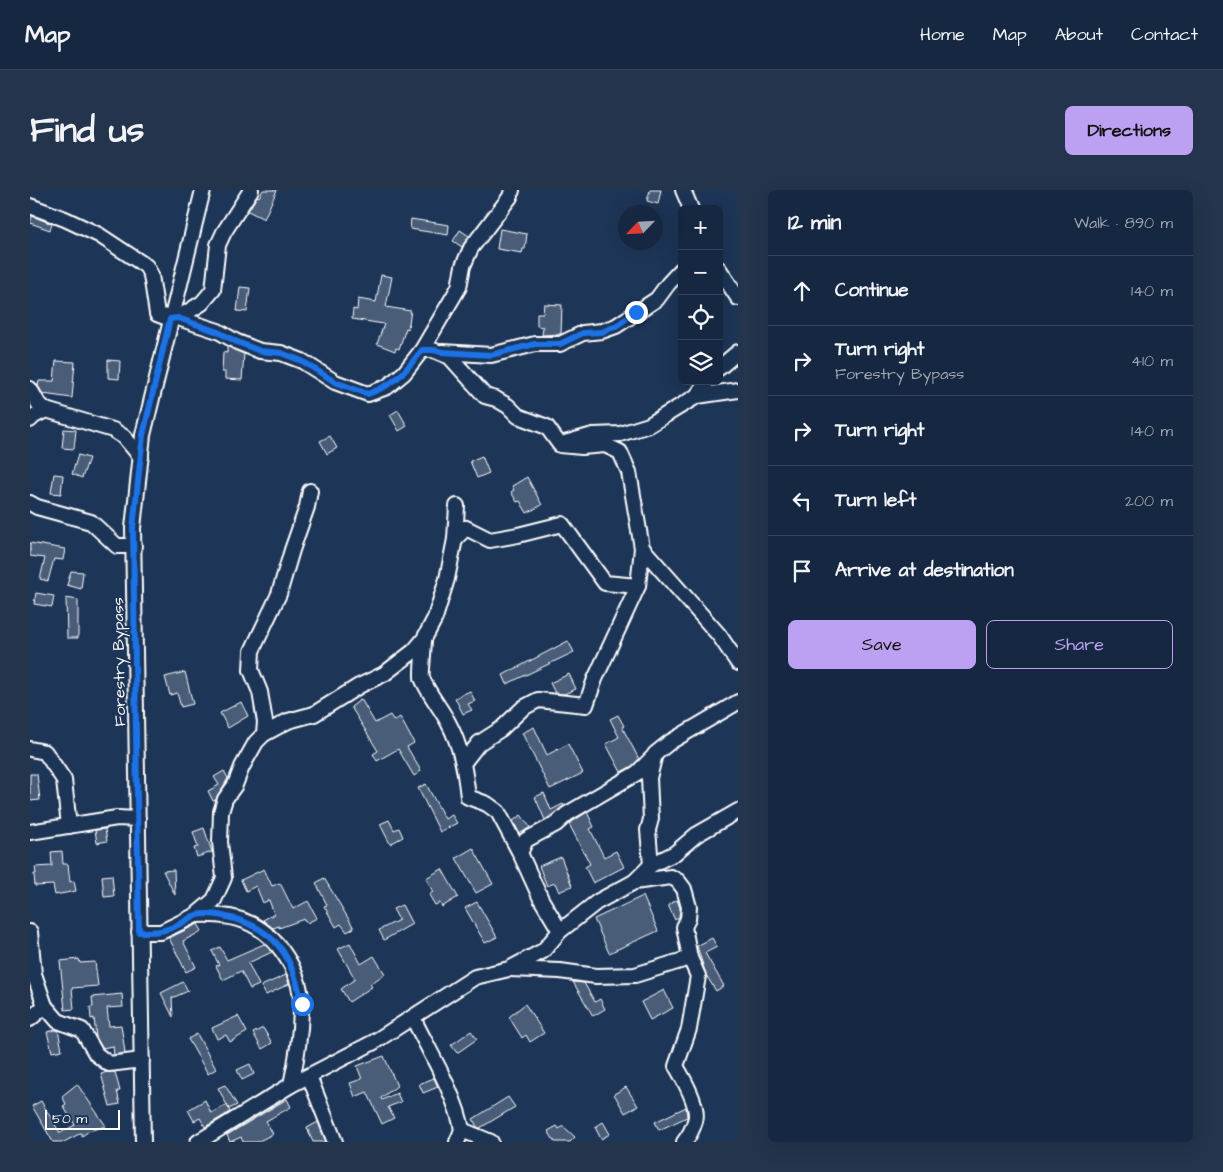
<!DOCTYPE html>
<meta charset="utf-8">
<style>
:root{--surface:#162841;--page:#23344c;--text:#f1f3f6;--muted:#9ea6b1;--line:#35445a;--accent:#bca0f2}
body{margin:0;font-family:"Architects Daughter",sans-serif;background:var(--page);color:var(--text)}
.controls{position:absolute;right:15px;top:15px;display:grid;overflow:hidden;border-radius:8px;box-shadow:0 5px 20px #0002}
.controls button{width:45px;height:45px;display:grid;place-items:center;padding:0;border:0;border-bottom:1px solid var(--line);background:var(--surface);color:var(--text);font:25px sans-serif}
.compass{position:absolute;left:588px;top:15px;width:45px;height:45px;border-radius:50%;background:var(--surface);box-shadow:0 5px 20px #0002;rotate:245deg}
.scale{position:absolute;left:15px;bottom:12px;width:75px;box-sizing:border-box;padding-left:5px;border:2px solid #fff;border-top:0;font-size:14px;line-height:18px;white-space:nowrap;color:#fff;-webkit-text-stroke:4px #1d3557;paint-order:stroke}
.stop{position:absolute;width:15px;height:15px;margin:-11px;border:4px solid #1a73e8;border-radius:50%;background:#fff}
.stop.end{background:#1a73e8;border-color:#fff;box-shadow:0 1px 5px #0008}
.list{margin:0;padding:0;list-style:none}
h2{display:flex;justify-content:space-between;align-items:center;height:65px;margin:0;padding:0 20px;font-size:21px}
h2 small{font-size:16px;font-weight:400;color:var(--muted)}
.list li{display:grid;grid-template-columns:32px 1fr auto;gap:15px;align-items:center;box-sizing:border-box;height:70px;padding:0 20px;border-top:1px solid var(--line)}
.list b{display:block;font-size:19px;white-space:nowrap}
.list p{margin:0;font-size:16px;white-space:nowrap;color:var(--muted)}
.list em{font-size:16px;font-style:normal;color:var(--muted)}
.actions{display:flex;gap:10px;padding:15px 20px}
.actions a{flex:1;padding:11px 0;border:1px solid var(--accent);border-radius:8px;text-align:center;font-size:18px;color:var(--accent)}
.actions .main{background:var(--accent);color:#111}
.icon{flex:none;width:28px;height:28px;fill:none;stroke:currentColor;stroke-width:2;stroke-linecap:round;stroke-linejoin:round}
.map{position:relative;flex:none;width:708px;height:952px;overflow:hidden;border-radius:8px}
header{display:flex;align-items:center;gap:30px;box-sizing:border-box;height:70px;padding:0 25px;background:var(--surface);border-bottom:1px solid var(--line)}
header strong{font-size:24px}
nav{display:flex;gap:28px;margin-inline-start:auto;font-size:18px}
.intro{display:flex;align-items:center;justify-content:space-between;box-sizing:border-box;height:120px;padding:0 30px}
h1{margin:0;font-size:35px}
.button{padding:12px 22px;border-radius:8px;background:var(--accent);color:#111;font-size:18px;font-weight:700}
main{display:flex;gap:30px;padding:0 30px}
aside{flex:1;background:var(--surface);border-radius:8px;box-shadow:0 5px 20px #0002}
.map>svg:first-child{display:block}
.building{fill:#4a5d79;stroke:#fff}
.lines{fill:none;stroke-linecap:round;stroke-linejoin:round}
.minor-casing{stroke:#fff;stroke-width:18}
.minor{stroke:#1d3557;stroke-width:14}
.route{stroke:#1a73e8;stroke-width:6}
.labels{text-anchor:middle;stroke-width:4;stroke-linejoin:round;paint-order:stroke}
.street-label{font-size:16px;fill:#fff;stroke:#1d3557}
</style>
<header>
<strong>Map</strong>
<nav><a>Home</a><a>Map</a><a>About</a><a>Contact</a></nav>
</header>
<div class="intro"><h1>Find us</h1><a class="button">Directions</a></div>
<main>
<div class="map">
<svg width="708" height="952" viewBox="0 0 708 952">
<rect width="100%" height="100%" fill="#1d3557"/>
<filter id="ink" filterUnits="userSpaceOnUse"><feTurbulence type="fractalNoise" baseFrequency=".02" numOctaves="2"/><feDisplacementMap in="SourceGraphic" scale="10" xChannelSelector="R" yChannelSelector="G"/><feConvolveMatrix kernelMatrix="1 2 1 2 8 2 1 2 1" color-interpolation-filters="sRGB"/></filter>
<g filter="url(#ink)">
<g class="building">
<polygon points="233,0 247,0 234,29 218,21 227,6 229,7"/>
<polygon points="620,0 631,0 628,14 617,11"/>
<polygon points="2,26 22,34 20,40 0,33"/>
<polygon points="381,29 419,35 418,45 380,39"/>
<polygon points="470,39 497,44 495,59 493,59 492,63 467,59"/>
<polygon points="430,40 439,46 432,57 423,51"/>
<polygon points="351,85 362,87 356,117 381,121 378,139 376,138 369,159 366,158 365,161 347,154 354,134 322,129 323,119 327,120 328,109 346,112"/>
<polygon points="210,97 220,98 217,122 207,121"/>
<polygon points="514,114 532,115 531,144 512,145 513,137 507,136 507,123 513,123"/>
<polygon points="197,156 214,164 212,190 195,189 195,182 192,182 193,162 197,163"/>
<polygon points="78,170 90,171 89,189 78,188"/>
<polygon points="26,171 45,172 42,208 13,204 8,196 9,191 24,191"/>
<polygon points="368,220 377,236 369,241 360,225"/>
<polygon points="34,239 46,240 44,259 32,258"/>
<polygon points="300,246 307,258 297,264 290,251"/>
<polygon points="48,265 59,268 52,288 42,284"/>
<polygon points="452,266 459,283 447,288 440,271"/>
<polygon points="24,284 33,285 31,304 21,303"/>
<polygon points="497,287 512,315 497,323 490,311 487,312 481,302 484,300 482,296"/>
<polygon points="0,353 35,359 33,370 24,369 18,391 10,389 15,368 0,366"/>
<polygon points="41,381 53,382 51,399 37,395"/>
<polygon points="6,403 24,406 22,417 4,414"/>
<polygon points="36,408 48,410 48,448 37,448"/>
<polygon points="538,451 544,462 477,494 473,485"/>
<polygon points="155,482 163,514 151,517 147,503 140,505 135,487"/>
<polygon points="539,484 546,499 534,504 525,503 520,493"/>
<polygon points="440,501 445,511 438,514 442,520 433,524 425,508"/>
<polygon points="331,509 345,533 360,525 364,531 370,527 384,553 377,557 391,581 384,586 368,559 347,571 343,564 348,561 321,517"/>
<polygon points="211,512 218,526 198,538 190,523"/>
<polygon points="588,525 594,536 592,537 609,569 602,576 591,582 576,554 589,547 580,529"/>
<polygon points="504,537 517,565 538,554 553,583 520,599 492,543"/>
<polygon points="194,581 198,588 186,610 183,611 178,601 189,595 184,587"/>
<polygon points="0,584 7,584 10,610 0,611"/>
<polygon points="396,594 415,629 422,625 427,633 410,642 388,598"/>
<polygon points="514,603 521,620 533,614 534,616 515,630 505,607"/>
<polygon points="557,622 564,637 560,639 574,667 586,661 594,677 563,693 555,677 560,674 539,634"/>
<polygon points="491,625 500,637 490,644 483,631"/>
<polygon points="359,630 364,640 369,638 373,647 360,654 350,634"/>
<polygon points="174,638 182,662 167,667 164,658 168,657 163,642"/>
<polygon points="75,639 77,651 67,653 65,640"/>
<polygon points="443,658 463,694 446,703 426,668"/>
<polygon points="32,661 33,674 38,674 40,692 44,691 46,701 25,705 23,695 5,696 4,684 6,684 5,677 22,676 21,662"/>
<polygon points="531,667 542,696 529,702 525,693 517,696 509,676"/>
<polygon points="234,679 242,696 250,693 263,719 278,711 287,728 277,733 274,729 249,738 249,736 243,738 234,731 233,730 244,724 239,710 233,713 226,696 216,701 211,690"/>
<polygon points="412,679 428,707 412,717 410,713 405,715 399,705 403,702 396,688"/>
<polygon points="144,680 145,705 133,681"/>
<polygon points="82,685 84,706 74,707 72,686"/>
<polygon points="294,688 324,738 317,742 311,734 306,737 294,716 297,715 286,693"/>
<polygon points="613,706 628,741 579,763 564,729"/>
<polygon points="647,710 650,718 649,727 645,730 638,715"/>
<polygon points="447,712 467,747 455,753 435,718"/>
<polygon points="372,715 382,734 354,750 349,740 369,730 363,719"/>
<polygon points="168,734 172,741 153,751 166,777 156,782 139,748"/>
<polygon points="682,748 687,757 675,763 694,796 686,801 676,785 667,756"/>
<polygon points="320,753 331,774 344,766 355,784 340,794 342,797 319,812 311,799 325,789 308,759"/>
<polygon points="234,754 242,762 218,773 229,795 220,799 211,781 193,790 186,776 189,775 182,761 190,757 197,770"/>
<polygon points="49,769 50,773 65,772 68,796 42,798 44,819 35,820 30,771"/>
<polygon points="256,785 259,794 236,805 231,796"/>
<polygon points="153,792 158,801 142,808 143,827 131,803"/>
<polygon points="543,792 554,793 565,812 570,809 575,819 563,826"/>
<polygon points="634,800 643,818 620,830 611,812"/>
<polygon points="92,804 93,817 77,818 79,836 91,835 94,855 95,863 84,865 83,856 72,858 66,847 64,828 61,829 60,817 63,817 62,807"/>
<polygon points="495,814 514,843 500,852 496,845 492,848 479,827"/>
<polygon points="208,826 217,842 200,852 196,845 187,849 182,838"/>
<polygon points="233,838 242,853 232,859 223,843"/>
<polygon points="26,840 28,840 32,860 22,862 17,842"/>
<polygon points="441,841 447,849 427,863 421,855"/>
<polygon points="167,844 186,879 178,884 158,849"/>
<polygon points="354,866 367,896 351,908 352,910 367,903 371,912 358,917 364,928 352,934 337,902 325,907 320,893 332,889 327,876"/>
<polygon points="220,874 224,884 212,890 207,880"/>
<polygon points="77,882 85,882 90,901 87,901 90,914 80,916 71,884"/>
<polygon points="404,888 408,897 393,903 389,894"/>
<polygon points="47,894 76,936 59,941 52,946 51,943 34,952 23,952 2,916 11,911 30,943 45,935 33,916 36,914 32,906"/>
<polygon points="195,895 207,915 199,919 188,898"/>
<polygon points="596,897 608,916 595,923 584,904"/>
<polygon points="478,907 485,917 450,938 447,937 443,929"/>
<polygon points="257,909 261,917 236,931 243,944 227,952 213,952 211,947 200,952 197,945"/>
<polygon points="175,910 181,923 197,915 200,922 175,937 170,928 164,931 158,920"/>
<polygon points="656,917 657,927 629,940 625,932"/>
<polygon points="288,932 296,952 283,952 277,938"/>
<polygon points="573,932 580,944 571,949 565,937"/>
<polygon points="527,936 529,939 533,936 545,947 540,952 525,952 518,941"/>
</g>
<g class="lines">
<g class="minor-casing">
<g id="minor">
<polyline points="653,0 661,19"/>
<polyline points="0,16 35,29 69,45 116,76 121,85 127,124 140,129 148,128 188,141 207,152 230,161 251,163 272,171 305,192 338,204 357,197 374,183 392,160 429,97 433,76 441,58 480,7 482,0"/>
<polyline points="689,79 708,108"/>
<polyline points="148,128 172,113 183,100 188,55 194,42 221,0"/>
<polyline points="392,160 403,160 420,167 455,206 466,209 478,216 488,226 517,237 530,255 552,257 575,255 590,262 599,282 612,358 689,445 708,473"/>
<polyline points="412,162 461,165 505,154 530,154 553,143 572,141 586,136 627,109 638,94 652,79"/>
<polyline points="689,178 708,162"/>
<polyline points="0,199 8,213 16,220"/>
<polyline points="667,206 677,191"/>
<polyline points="0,230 4,226 16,220 83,240 94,247 111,267"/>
<polyline points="535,253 563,245 590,244 619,235 667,206 708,200"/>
<polyline points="0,313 7,317 61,332 87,356 104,356"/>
<polyline points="425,349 436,338 460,350 488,345 532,334 575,393 608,396"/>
<path d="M394,449C394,456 391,485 392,488C398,503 410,517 418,532C431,556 435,580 438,607L457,614L468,622L490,663L511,709L530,741"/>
<polyline points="234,544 235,532 230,502 221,480 222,461 249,404 262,360 277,317 280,301"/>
<polyline points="0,559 15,562 34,590 39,636"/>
<polyline points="434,572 449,553 471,539 493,518 508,510 556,515 565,489 608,396 612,358"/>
<polyline points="0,642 87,628 108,629"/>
<polyline points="490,663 496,650 526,634 537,624 607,583 625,565"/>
<polyline points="621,675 618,640 621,629 619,588 625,564 640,552 708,512"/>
<path d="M604,692L641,687L648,691L654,699L659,717L658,729L654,737L660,768L668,786L659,839L646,876C653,888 670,917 665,931C663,938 659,946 654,952"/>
<path d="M166,725C210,723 239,735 261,775C267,786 272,803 271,815C271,842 267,868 261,895"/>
<polyline points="0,742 4,784 15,816 28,831 52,840 66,864 79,874 112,870"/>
<polyline points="109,742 131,742 166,725 184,710 194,688 190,652 191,622 195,609 205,595 212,577 226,552 234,544 258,531 284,524 329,496 354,484 384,461 394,449 405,428 417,389 425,349 427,316"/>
<polyline points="480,779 530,781 566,786 605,785 660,768"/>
<path d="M383,828C398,859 427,907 432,940L461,952"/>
<polyline points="0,829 15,816"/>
<polyline points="279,886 305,952"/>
<polyline points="113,952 103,338 113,245 173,0"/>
<polyline points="168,952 261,895 344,852 445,787 479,779 513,761 530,741 567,712 604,692 621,675 645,663 666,645 708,621"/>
<polyline points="427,952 432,940"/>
</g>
</g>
<use href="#minor" class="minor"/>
</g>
</g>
<g class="lines" filter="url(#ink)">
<path class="route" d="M272,814C263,771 250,742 205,729C193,726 180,722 167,725C161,726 156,731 150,734C134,742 127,742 109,742L103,338L113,245L140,129L148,128L188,142L207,152L230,161L251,163L272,171L305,192L338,204C367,193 373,184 392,160H403L412,162L461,165L505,154H530L553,143L572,142L586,136L606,122"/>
</g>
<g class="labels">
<g class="street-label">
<text transform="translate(88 472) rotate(-91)" y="6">Forestry Bypass</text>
</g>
</g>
</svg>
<div class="controls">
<button>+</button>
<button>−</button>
<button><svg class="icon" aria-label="locate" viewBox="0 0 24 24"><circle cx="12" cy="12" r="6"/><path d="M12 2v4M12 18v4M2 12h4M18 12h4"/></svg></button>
<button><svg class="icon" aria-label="layers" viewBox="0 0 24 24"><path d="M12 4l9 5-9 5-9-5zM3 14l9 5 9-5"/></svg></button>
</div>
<svg class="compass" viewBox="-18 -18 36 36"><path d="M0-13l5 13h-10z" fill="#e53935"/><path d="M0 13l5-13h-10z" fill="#9ea6b1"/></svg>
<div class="scale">50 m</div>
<div class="stop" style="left:272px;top:814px"></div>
<div class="stop end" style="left:606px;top:122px"></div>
</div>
<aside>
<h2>12 min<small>Walk · 890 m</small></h2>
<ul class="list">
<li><svg class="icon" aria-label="ahead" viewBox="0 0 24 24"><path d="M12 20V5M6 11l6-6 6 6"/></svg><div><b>Continue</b></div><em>140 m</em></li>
<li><svg class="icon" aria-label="right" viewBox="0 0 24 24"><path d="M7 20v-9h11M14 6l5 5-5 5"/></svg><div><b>Turn right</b><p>Forestry Bypass</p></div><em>410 m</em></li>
<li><svg class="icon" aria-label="right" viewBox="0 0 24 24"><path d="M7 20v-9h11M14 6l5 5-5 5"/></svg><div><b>Turn right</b></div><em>140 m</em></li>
<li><svg class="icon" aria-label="left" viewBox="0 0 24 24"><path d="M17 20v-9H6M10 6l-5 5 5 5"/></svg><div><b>Turn left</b></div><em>200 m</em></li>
<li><svg class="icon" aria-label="arrive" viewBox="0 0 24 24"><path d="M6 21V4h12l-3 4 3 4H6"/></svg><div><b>Arrive at destination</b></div></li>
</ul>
<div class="actions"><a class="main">Save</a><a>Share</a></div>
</aside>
</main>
